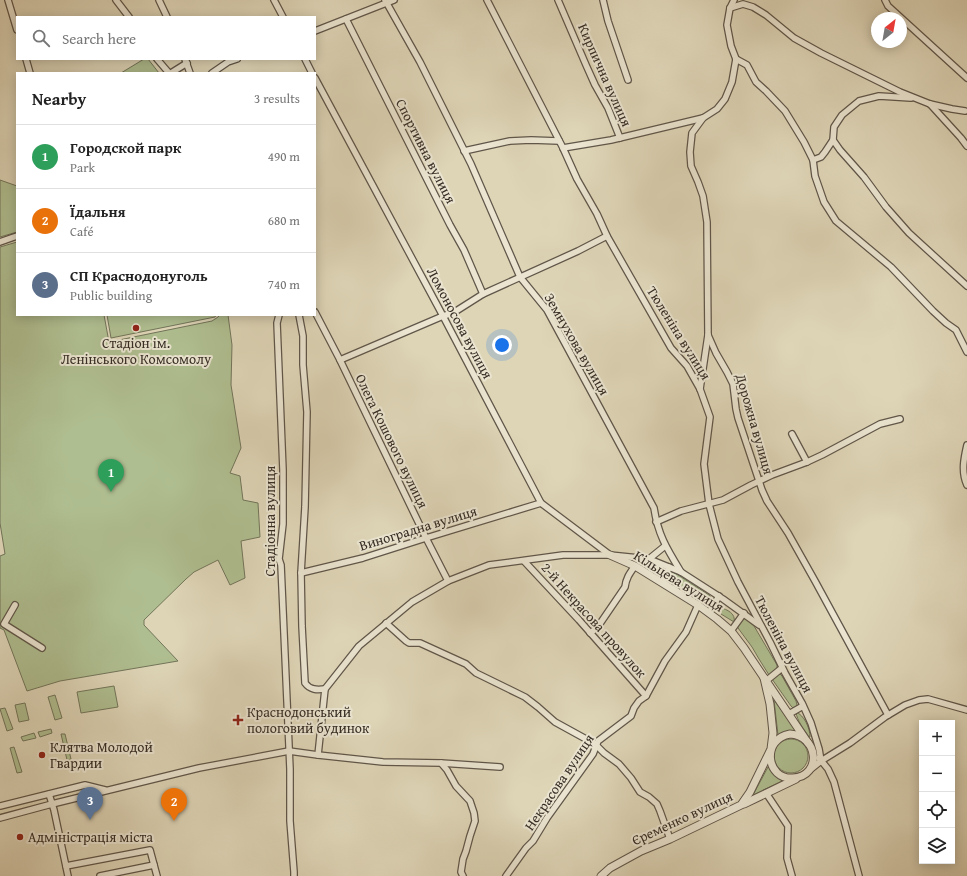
<!DOCTYPE html>
<meta charset="utf-8">
<style>
:root{--surface:#fff;--page:#f2f2f2;--text:#222;--muted:#767676;--line:#e0e0e0;--accent:#1a73e8}
body{margin:0;font-family:"Gentium Book Plus",serif;background:var(--page);color:var(--text)}
.controls{position:absolute;right:12px;bottom:12px;display:grid;overflow:hidden;border-radius:0px;box-shadow:0 2px 10px #0003}
.controls button{width:36px;height:36px;display:grid;place-items:center;padding:0;border:0;border-bottom:1px solid var(--line);background:var(--surface);color:var(--text);font:20px sans-serif}
.compass{position:absolute;left:871px;top:12px;width:36px;height:36px;border-radius:50%;background:var(--surface);box-shadow:0 2px 10px #0003;rotate:31deg}
.you{position:absolute;left:502px;top:345px;width:14px;height:14px;margin:-10px;border:3px solid #fff;border-radius:50%;background:#1a73e8;box-shadow:0 0 0 6px #1a73e833}
.badge{display:grid;place-items:center;width:26px;height:26px;border-radius:50%;background:var(--accent);color:#fff;font-size:13px;font-weight:700}
.pin{position:absolute;translate:-50% -33px;filter:drop-shadow(0 1px 2px #0008)}
.pin::after{content:'';position:absolute;top:21px;width:14px;height:12px;background:inherit;clip-path:polygon(0 0,100% 0,50% 100%)}
.list{margin:0;padding:0;list-style:none}
h2{display:flex;justify-content:space-between;align-items:center;height:52px;margin:0;padding:0 16px;font-size:17px}
h2 small{font-size:13px;font-weight:400;color:var(--muted)}
.list li{display:grid;grid-template-columns:26px 1fr auto;gap:12px;align-items:center;box-sizing:border-box;height:64px;padding:0 16px;border-top:1px solid var(--line)}
.list b{display:block;font-size:15px;white-space:nowrap}
.list p{margin:0;font-size:13px;white-space:nowrap;color:var(--muted)}
.list em{font-size:13px;font-style:normal;color:var(--muted)}
.icon{flex:none;width:22px;height:22px;fill:none;stroke:currentColor;stroke-width:2;stroke-linecap:round;stroke-linejoin:round}
.map{position:relative;flex:none;width:967px;height:876px;overflow:hidden}
.search{position:absolute;background:var(--surface);box-shadow:0 2px 10px #0003;left:16px;top:16px;width:300px;height:44px;display:flex;align-items:center;gap:10px;box-sizing:border-box;padding:0 14px;border-radius:0px;color:var(--muted);font-size:15px}
.panel{position:absolute;background:var(--surface);box-shadow:0 2px 10px #0003;left:16px;top:72px;width:300px;height:244px;border-radius:0px}
.map>svg:first-child{display:block}
.green{fill:#afbe90;stroke:#72755a}
.lines{fill:none;stroke-linecap:round;stroke-linejoin:round}
.minor-casing{stroke:#605649;stroke-width:8}
.tertiary-casing{stroke:#605649;stroke-width:9}
.minor{stroke:#eae4d0;stroke-width:5.5}
.tertiary{stroke:#eae4d0;stroke-width:7}
.poi-dot{fill:#8f2418;stroke:#eae4d0;stroke-width:1.5}
.labels{text-anchor:middle;stroke-width:4;stroke-linejoin:round;paint-order:stroke}
.street-label{font-size:14px;fill:#362c24;stroke:#eae4d0}
.poi-label{font-size:14px;fill:#362c24;stroke:#eae4d0;text-anchor:start}
</style>
<div class="map">
<svg width="967" height="876" viewBox="0 0 967 876">
<rect width="100%" height="100%" fill="#ded5b7"/>
<filter id="stains"><feTurbulence type="fractalNoise" baseFrequency=".005" numOctaves="4"/><feColorMatrix values="0 0 0 0 .2 0 0 0 0 .09 0 0 0 0 .02 0 0 0 .5 -.17"/></filter>
<radialGradient id="worn" r=".72"><stop offset=".6" stop-color="#630" stop-opacity="0"/><stop offset="1" stop-color="#630" stop-opacity=".3"/></radialGradient>
<g class="green">
<polygon points="144,59 148,59 159,73 121,73"/>
<polygon points="0,180 17,186 17,232 0,237"/>
<polygon points="17,242 17,315 104,315 109,342 212,321 218,317 220,315 228,315 232,345 231,385 241,448 230,473 240,476 243,500 258,503 260,537 241,541 245,578 230,585 218,560 194,572 186,579 144,620 144,625 178,661 60,681 27,691 4,630 0,628 0,556 5,554 0,523 0,247"/>
<polygon points="107,315 216,315 215,317 111,338"/>
<path d="M651,563C656,564 662,565 664,571L663,576L662,577L649,568L648,564Z"/>
<polygon points="671,572 675,573 709,595 712,600 711,604 708,605 671,581 669,576"/>
<path d="M720,607C727,610 736,613 734,622L721,614L718,610V608Z"/>
<polygon points="744,618 746,619 754,626 777,665 777,668 769,675 759,659 752,647 738,628 737,625"/>
<polygon points="779,673 782,676 796,701 797,705 794,709 791,706 772,679"/>
<polygon points="114,686 118,707 81,713 77,692"/>
<polygon points="55,695 62,718 55,720 48,697"/>
<polygon points="774,700 796,730 778,735"/>
<polygon points="25,703 29,720 19,722 15,705"/>
<polygon points="5,708 13,729 7,731 0,709"/>
<path d="M796,712C804,715 810,728 810,737H809C804,729 797,721 796,712Z"/>
<polygon points="51,729 52,733 40,737 38,732"/>
<polygon points="34,733 36,738 23,741 21,737"/>
<polygon points="61,734 65,734 71,759 67,760"/>
<circle cx="791" cy="756" r="17"/>
<polygon points="14,747 22,772 17,773 10,748"/>
<polygon points="768,767 782,781 753,795"/>
</g>
<g class="lines">
<g class="minor-casing">
<g id="minor">
<polyline points="8,0 17,30"/>
<polyline points="116,0 129,17"/>
<polyline points="159,0 167,17"/>
<polyline points="274,0 283,17"/>
<path d="M385,0L420,62L471,164L520,277L547,310L654,508C658,535 667,549 681,572"/>
<polyline points="487,0 563,148 577,179 597,214 607,236 671,348 687,366 700,389 710,417 704,464 709,504 718,539 738,582 770,642 785,673 802,703 811,723 819,749 821,761"/>
<polyline points="558,0 586,65 595,85 608,108 620,138"/>
<polyline points="603,0 608,21 628,80"/>
<polyline points="885,0 888,6 967,78"/>
<polyline points="730,8 743,4 753,7 766,15 794,38 821,53 900,92 930,104 952,109 965,111"/>
<polyline points="346,19 450,225 464,250 483,294"/>
<polyline points="315,31 394,0"/>
<polyline points="26,59 30,73"/>
<polyline points="157,59 169,73"/>
<polyline points="185,59 190,73"/>
<polyline points="305,59 312,73"/>
<polyline points="736,59 747,65 756,82 766,91 785,111 804,142 813,160 815,176 824,202 836,221 891,267 933,311 946,323 956,330 967,352"/>
<polyline points="171,73 187,63"/>
<polyline points="212,73 228,62 237,59"/>
<polyline points="315,78 443,316 541,503 610,555"/>
<polyline points="930,104 961,138 967,146"/>
<polyline points="703,118 692,133 690,152 691,166 698,182 703,196 707,222 708,335 716,353 727,372 733,384 736,409 738,418 762,490 767,501 788,533 815,581 888,715"/>
<polyline points="833,140 840,150 864,177 886,207 909,233 967,286"/>
<polyline points="563,148 611,140 703,118 717,109 725,99 732,82 736,59 731,46 727,25 730,8 734,0"/>
<polyline points="464,151 510,141 531,140 559,141"/>
<polyline points="813,160 821,157 825,152 833,140 834,127 842,115 859,101 879,96 911,98"/>
<polyline points="0,242 17,236"/>
<polyline points="315,312 340,360 426,538 448,581"/>
<polyline points="279,315 277,323 283,470 283,524 279,559 281,565 290,769 290,821 294,872 294,876"/>
<path d="M299,315L303,336V365L307,412L305,507L301,573L302,626L305,683C310,690 317,690 325,689"/>
<polyline points="340,360 443,316 453,313 483,294 578,251 607,236"/>
<polyline points="700,389 708,335"/>
<polyline points="792,434 807,462"/>
<path d="M967,445C964,458 961,472 967,485"/>
<polyline points="656,522 681,511 723,500 751,485 772,475 807,462 822,455 880,424 900,419"/>
<polyline points="649,559 665,546"/>
<polyline points="524,561 579,620 646,696"/>
<polyline points="301,573 363,558 426,538 541,503"/>
<polyline points="663,583 669,567"/>
<polyline points="15,605 4,624 42,648"/>
<polyline points="709,613 719,596"/>
<polyline points="386,623 406,641 409,643 420,643 466,664 476,673 525,697 538,707 555,722 595,744 604,753 619,764 631,778 640,792 649,797 657,804 660,811 670,839"/>
<polyline points="731,631 744,613"/>
<path d="M590,633L597,628L625,587C626,578 630,573 635,566"/>
<polyline points="766,681 782,668"/>
<polyline points="789,714 803,706"/>
<polyline points="318,755 325,689 359,646 412,602 448,581 489,565 563,555 610,555 649,559 681,572 723,599 759,625"/>
<polyline points="819,758 828,769 834,782 859,876"/>
<polyline points="441,763 500,767"/>
<polyline points="811,769 821,761 850,743 885,717 905,705 919,700 928,699 967,710"/>
<polyline points="766,793 788,826 787,858 792,876"/>
<polyline points="49,794 54,810 68,876"/>
<polyline points="0,806 85,785 105,790"/>
<polyline points="0,818 52,804 199,768 289,751 318,755 383,762 441,763 447,770 456,786 470,801 474,813 475,821 470,836 466,851 463,859 461,872 463,876"/>
<polyline points="66,866 150,850 157,876"/>
<polyline points="100,876 154,865"/>
<polyline points="506,876 526,848 533,841 547,818 593,754 598,741 631,716 634,708 639,701 646,696 665,661 686,632 698,605"/>
</g>
</g>
<g class="tertiary-casing">
<g id="tertiary">
<polyline points="610,555 635,566 698,605 717,619 731,631 744,648 808,743"/>
<path d="M790,734C818,735 823,776 793,778C766,780 761,739 790,734Z"/>
<polyline points="744,804 796,779"/>
<polyline points="601,876 610,868 641,851 670,839 741,805 750,792 771,749 773,733 770,704 764,678"/>
</g>
</g>
<use href="#minor" class="minor"/>
<use href="#tertiary" class="tertiary"/>
</g>
<g class="poi-dot">
<circle cx="136" cy="328" r="4"/>
<path d="M236 714h4v4h4v4h-4v4h-4v-4h-4v-4h4z"/>
<circle cx="42" cy="755" r="4"/>
<circle cx="20" cy="837" r="4"/>
</g>
<g class="labels">
<g class="street-label">
<text transform="translate(605 75) rotate(66)" y="5">Кирпична вулиця</text>
<text transform="translate(426 151) rotate(63)" y="5">Спортивна вулиця</text>
<text transform="translate(460 323) rotate(62)" y="5">Ломоносова вулиця</text>
<text transform="translate(679 333) rotate(58)" y="5">Тюленіна вулиця</text>
<text transform="translate(577 344) rotate(60)" y="5">Земнухова вулиця</text>
<text transform="translate(755 424) rotate(74)" y="5">Дорожна вулиця</text>
<text transform="translate(392 441) rotate(64)" y="5">Олега Кошового вулиця</text>
<text transform="translate(270 521) rotate(-90)" y="5">Стадіонна вулиця</text>
<text transform="translate(418 528) rotate(-17)" y="5">Виноградна вулиця</text>
<text transform="translate(679 581) rotate(32)" y="5">Кільцева вулиця</text>
<text transform="translate(594 620) rotate(48)" y="5">2-й Некрасова провулок</text>
<text transform="translate(784 644) rotate(62)" y="5">Тюленіна вулиця</text>
<text transform="translate(559 782) rotate(-56)" y="5">Некрасова вулиця</text>
<text transform="translate(682 818) rotate(-25)" y="5">Єременко вулиця</text>
</g>
<g class="poi-label">
<text x="136" y="348" text-anchor="middle">Стадіон ім.<tspan x="136" dy="16">Ленінського Комсомолу</tspan></text>
<text x="247" y="717">Краснодонський<tspan x="247" dy="16">пологовий будинок</tspan></text>
<text x="50" y="752">Клятва Молодой<tspan x="50" dy="16">Гвардии</tspan></text>
<text x="28" y="842">Адміністрація міста</text>
</g>
</g>
<rect width="100%" height="100%" filter="url(#stains)"/>
<rect width="100%" height="100%" fill="url(#worn)"/>
</svg>
<div class="controls">
<button>+</button>
<button>−</button>
<button><svg class="icon" aria-label="locate" viewBox="0 0 24 24"><circle cx="12" cy="12" r="6"/><path d="M12 2v4M12 18v4M2 12h4M18 12h4"/></svg></button>
<button><svg class="icon" aria-label="layers" viewBox="0 0 24 24"><path d="M12 4l9 5-9 5-9-5zM3 14l9 5 9-5"/></svg></button>
</div>
<svg class="compass" viewBox="-18 -18 36 36"><path d="M0-13l5 13h-10z" fill="#e53935"/><path d="M0 13l5-13h-10z" fill="#767676"/></svg>
<div class="you"></div>
<div class="pin badge" style="left:111px;top:492px;background:#2e9e5b">1</div>
<div class="pin badge" style="left:174px;top:821px;background:#e8710a">2</div>
<div class="pin badge" style="left:90px;top:820px;background:#5c6f8a">3</div>
<div class="search"><svg class="icon" aria-label="search" viewBox="0 0 24 24"><circle cx="10" cy="10" r="6"/><path d="M15 15l6 6"/></svg>Search here</div>
<section class="panel">
<h2>Nearby<small>3 results</small></h2>
<ul class="list">
<li><span class="badge" style="background:#2e9e5b">1</span><div><b>Городской парк</b><p>Park</p></div><em>490 m</em></li>
<li><span class="badge" style="background:#e8710a">2</span><div><b>Їдальня</b><p>Café</p></div><em>680 m</em></li>
<li><span class="badge" style="background:#5c6f8a">3</span><div><b>СП Краснодонуголь</b><p>Public building</p></div><em>740 m</em></li>
</ul>
</section>
</div>
